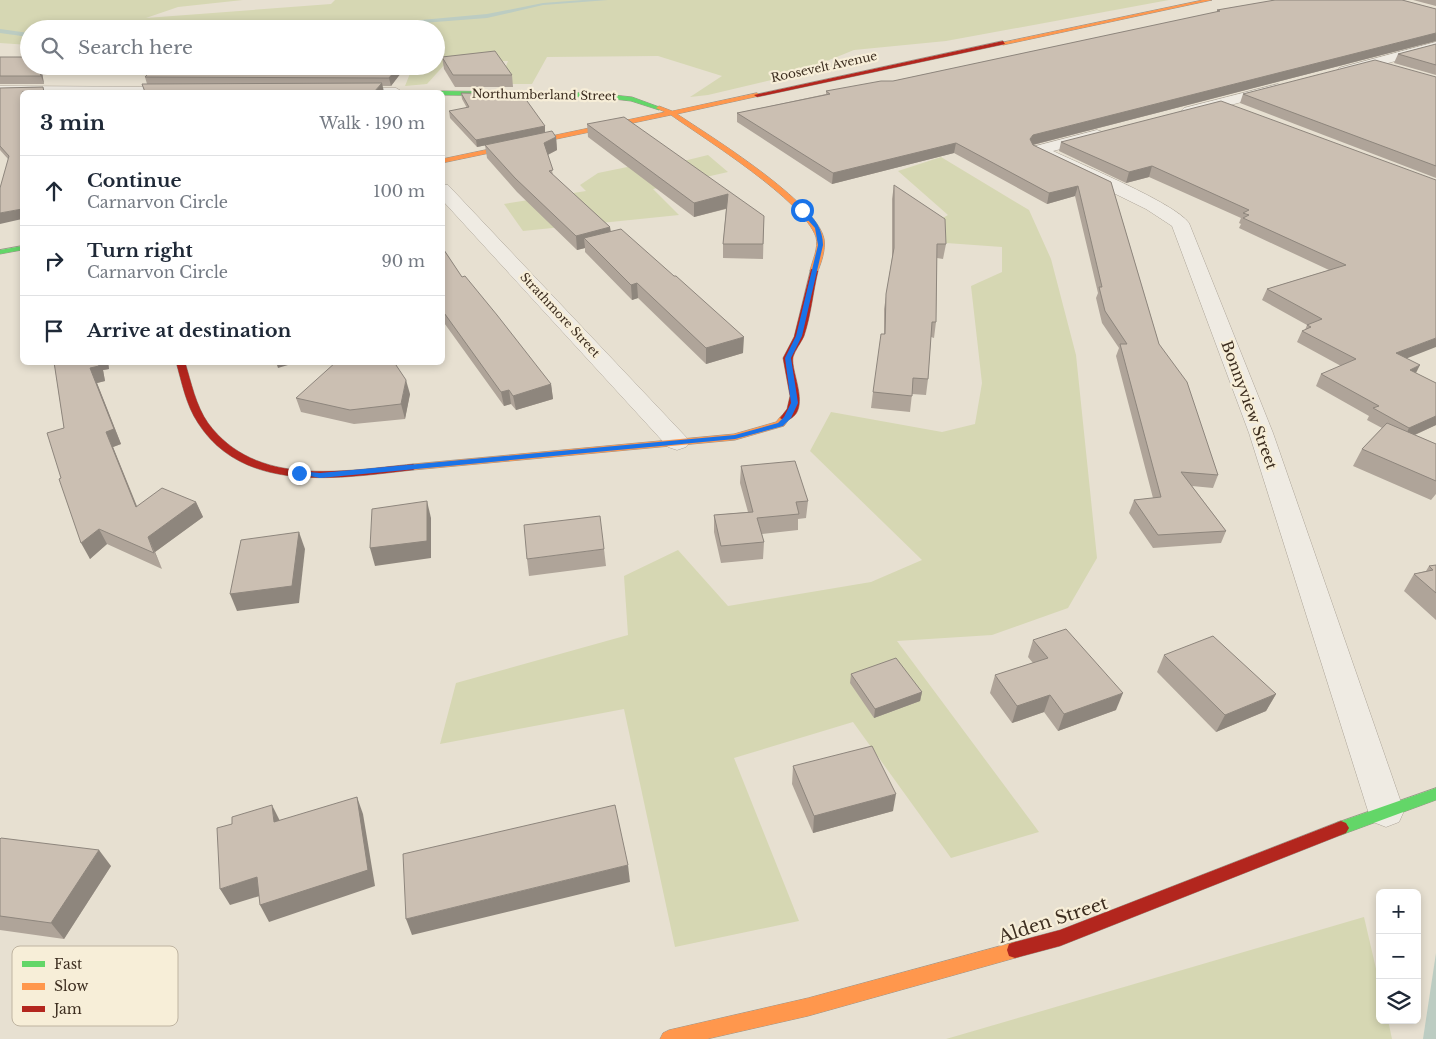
<!DOCTYPE html>
<meta charset="utf-8">
<style>
:root{--surface:#fff;--page:#f2f2f3;--text:#1f2937;--muted:#747a83;--line:#e0e1e3}
body{margin:0;font-family:"Libre Baskerville",serif;background:var(--page);color:var(--text)}
.controls{position:absolute;right:15px;bottom:15px;display:grid;overflow:hidden;border-radius:8px;box-shadow:0 2px 8px #0003}
.controls button{width:45px;height:45px;display:grid;place-items:center;padding:0;border:0;border-bottom:1px solid var(--line);background:var(--surface);color:var(--text);font:25px sans-serif}
.stop{position:absolute;width:15px;height:15px;margin:-11px;border:4px solid #1a73e8;border-radius:50%;background:#fff}
.stop.end{background:#1a73e8;border-color:#fff;box-shadow:0 1px 5px #0008}
.list{margin:0;padding:0;list-style:none}
h2{display:flex;justify-content:space-between;align-items:center;height:65px;margin:0;padding:0 20px;font-size:21px}
h2 small{font-size:16px;font-weight:400;color:var(--muted)}
.list li{display:grid;grid-template-columns:32px 1fr auto;gap:15px;align-items:center;box-sizing:border-box;height:70px;padding:0 20px;border-top:1px solid var(--line)}
.list b{display:block;font-size:19px;white-space:nowrap}
.list p{margin:0;font-size:16px;white-space:nowrap;color:var(--muted)}
.list em{font-size:16px;font-style:normal;color:var(--muted)}
.icon{flex:none;width:28px;height:28px;fill:none;stroke:currentColor;stroke-width:2;stroke-linecap:round;stroke-linejoin:round}
.map{position:relative;flex:none;width:1436px;height:1039px;overflow:hidden}
.search{position:absolute;background:var(--surface);box-shadow:0 2px 8px #0003;left:20px;top:20px;width:425px;height:55px;display:flex;align-items:center;gap:12px;box-sizing:border-box;padding:0 18px;border-radius:28px;color:var(--muted);font-size:19px}
.panel{position:absolute;background:var(--surface);box-shadow:0 2px 8px #0003;left:20px;top:90px;width:425px;height:275px;border-radius:8px}
.map>svg:first-child{display:block}
.green{fill:#d6d7b3}
.water{fill:#bcccc2}
.lines{fill:none;stroke-linecap:round;stroke-linejoin:round}
.stream{fill:#bcccc2;fill-rule:evenodd}
.street-casing{stroke:#ada599;stroke-width:1}
.fast-casing{stroke:#9c958a;stroke-width:1}
.slow-casing{stroke:#9c958a;stroke-width:1}
.jam-casing{stroke:#9c958a;stroke-width:1}
.street{fill:#efebe3;fill-rule:evenodd}
.fast{fill:#63d668;fill-rule:evenodd}
.slow{fill:#ff974d;fill-rule:evenodd}
.jam{fill:#b3261e;fill-rule:evenodd}
.wall{fill:#afa499}
.shaded-wall{fill:#8e867d}
.building{fill:#cbbfb2;stroke:#8e867d}
.route{fill:#1a73e8}
.labels{text-anchor:middle;stroke-width:4.5;stroke-linejoin:round;paint-order:stroke}
.far-street-label{font-size:12px;fill:#3d2e20;stroke:#f7eed8}
.street-label{font-size:15px;fill:#3d2e20;stroke:#f7eed8}
.near-street-label{font-size:18px;fill:#3d2e20;stroke:#f7eed8}
.key{fill:#f7eed8;stroke:#bfb4a1;stroke-width:1}
.key-label{font-size:14px;fill:#3d2e20}
</style>
<div class="map">
<svg width="1436" height="1039" viewBox="0 0 1436 1039">
<rect width="100%" height="100%" fill="#e7e0d1"/>
<g class="green">
<polygon points="0,0 243,0 178,7 146,18 331,4 335,0 1169,0 946,41 854,50 792,75 708,95 690,97 722,76 658,56 547,57 532,84 499,84 508,61 446,63 427,84 405,86 413,66 436,66 436,29 29,29 29,45 0,43"/>
<polygon points="708,155 728,172 653,189 679,215 523,231 504,204 586,191 580,185 598,173 637,165 651,169"/>
<polygon points="941,157 1029,210 1051,259 1076,355 1097,558 1068,608 992,635 897,641 1039,832 951,858 853,722 734,758 799,921 675,947 624,709 440,744 456,683 628,635 624,576 678,550 728,606 871,582 922,560 810,451 831,412 942,432 975,424 982,383 971,286 1002,272 1002,247 904,240 948,215 898,171"/>
<polygon points="1364,917 1380,986 1380,1020 1388,1020 1392,1039 946,1039"/>
</g>
<polygon class="water" points="1436,953 1436,1039 1423,1039"/>
<g class="lines">
<g class="stream">
<polygon points="583,0 608,0 543,5 487,18 422,23 411,29 404,29 421,20 487,14 543,3"/>
<polygon points="0,29 29,33 29,37 0,33"/>
</g>
<g class="street-casing">
<g id="street">
<polygon points="1436,42 1436,50 1344,75 1337,71 1339,68"/>
<polygon points="1278,84 1285,88 1283,91 1189,116 1181,111 1184,108"/>
<polygon points="0,86 181,87 188,91 0,94"/>
<polygon points="346,88 396,88 403,92 339,92"/>
<path d="M1097,130L1103,132L1105,135L1103,138L1053,151C1080,164 1175,203 1189,223L1273,433L1404,811L1399,822L1386,827L1373,822L1368,811L1249,433L1172,226L1146,209L1032,153L1030,150L1032,147Z"/>
<polygon points="442,184 448,185 686,437 690,442 686,447 677,450 668,447 442,200"/>
</g>
</g>
<g class="fast-casing">
<g id="fast">
<polygon points="442,91 595,93 632,97 662,108 659,110 631,101 595,97 442,95 442,92 439,92"/>
<polygon points="22,246 22,250 0,254 0,250"/>
<polygon points="1436,788 1436,800 1341,835 1336,833 1333,828 1336,823"/>
</g>
</g>
<g class="slow-casing">
<g id="slow">
<polygon points="1203,0 1212,0 1003,45 1000,43"/>
<path d="M757,93L760,95L759,96L677,114C710,136 817,202 824,239C826,249 821,264 817,273L810,271C812,261 819,248 816,237C803,200 705,139 671,115L442,163V159L665,112L656,108L659,106L672,111Z"/>
<polygon points="785,415 790,418 784,426 735,440 413,470 408,467 413,464 734,434 776,422 781,416"/>
<polygon points="1015,942 1021,944 1023,950 1021,956 1015,958 808,1016 707,1039 660,1039 663,1033 669,1030 808,998"/>
</g>
</g>
<g class="jam-casing">
<g id="jam">
<polygon points="1003,41 1005,44 757,97 754,95"/>
<path d="M811,269L818,271C813,292 811,315 804,336C801,343 795,350 793,357C790,372 814,413 785,421L780,418L787,409L790,396L783,358L794,337Z"/>
<path d="M176,362H185C191,382 196,406 208,423C256,488 343,471 413,464L418,467L413,470C341,478 244,495 198,423C186,405 182,383 176,362Z"/>
<polygon points="1341,821 1346,823 1349,828 1346,833 1060,946 1015,958 1009,956 1007,950 1009,944 1015,942 1060,930"/>
</g>
</g>
<use href="#street" class="street"/>
<use href="#fast" class="fast"/>
<use href="#slow" class="slow"/>
<use href="#jam" class="jam"/>
</g>
<g class="wall">
<polygon points="1271,0 1402,0 1436,9 1436,41 1033,145 1111,182 1159,344 1218,475 1213,488 1192,486 1226,531 1221,543 1153,548 1129,513 1134,500 1153,498 1116,356 1119,348 1102,323 1096,298 1098,293 1075,196 1047,204 954,153 832,184 737,122 737,113 826,94 826,91 893,81 1217,12 1217,10 1271,1"/>
<polygon points="1413,0 1436,0 1436,6"/>
<polygon points="1436,44 1436,75 1394,63 1398,54"/>
<polygon points="0,57 29,66 41,66 44,84 0,84"/>
<polygon points="442,57 512,75 513,87 455,87 444,69"/>
<polygon points="155,66 404,66 404,69 391,86 147,84 145,77"/>
<polygon points="1436,77 1436,178 1240,103 1243,94"/>
<polygon points="43,87 8,159 0,150 0,88"/>
<polygon points="461,93 545,126 545,133 477,147 450,118 449,111 467,108 462,99"/>
<polygon points="587,124 764,216 763,259 723,258 723,244 726,209 694,217 588,137"/>
<polygon points="556,137 557,150 548,155 553,175 610,227 611,231 743,353 706,364 638,298 632,300 585,252 585,248 577,250 517,192 487,158 485,145"/>
<polygon points="1061,142 1436,180 1407,358 1416,373 1436,383 1436,425 1415,435 1436,444 1436,494 1431,500 1353,466 1362,449 1382,428 1367,420 1369,416 1316,386 1321,374 1341,366 1297,342 1302,331 1305,330 1307,325 1262,300 1267,289 1329,270 1239,228 1241,224 1239,223 1241,218 1149,177 1126,183 1059,151"/>
<polygon points="894,185 946,244 943,259 937,258 936,322 934,338 931,337 928,379 926,395 912,394 910,412 871,408 873,392 884,334 884,309 892,258 892,199"/>
<polygon points="442,247 462,277 551,384 553,399 516,410 511,404 504,406 442,320"/>
<polygon points="54,362 108,362 109,369 103,370 105,381 97,383 121,444 113,447 137,506 196,502 203,517 155,552 162,569 107,544 90,559 61,478 64,428"/>
<polygon points="410,394 405,419 354,424 301,412 296,398"/>
<polygon points="741,466 808,501 806,518 798,519 798,530 762,534 764,542 763,559 721,563 714,532 714,515 748,512 740,483"/>
<polygon points="604,549 606,566 529,576 527,559"/>
<polygon points="1436,565 1436,620 1404,591 1414,574 1426,571 1429,566"/>
<polygon points="1033,640 1116,710 1058,731 1044,712 1012,723 990,693 995,675 1033,663 1028,657"/>
<polygon points="1164,655 1276,694 1266,711 1216,732 1157,672"/>
<polygon points="851,674 922,692 920,701 874,718 850,683"/>
<polygon points="793,766 893,811 813,833 792,784"/>
<polygon points="0,839 111,866 64,939 0,930"/>
</g>
<g class="shaded-wall">
<polygon points="1436,33 1436,41 1032,145 1030,139 1033,135"/>
<polygon points="39,66 41,66 44,84 41,76"/>
<polygon points="399,66 404,66 404,69 391,86 389,78"/>
<polygon points="382,83 384,92 374,92"/>
<polygon points="545,126 545,133 477,147 476,140"/>
<polygon points="556,137 557,150 545,156 544,143"/>
<polygon points="956,143 954,153 832,184 833,173"/>
<polygon points="1152,166 1149,177 1126,183 1129,172"/>
<polygon points="1078,186 1075,196 1047,204 1049,193"/>
<polygon points="728,194 728,208 694,217 694,203"/>
<polygon points="22,209 22,219 0,224 0,213"/>
<polygon points="610,227 611,242 584,238 585,248 577,250 576,236"/>
<polygon points="637,283 638,298 632,300 631,285"/>
<polygon points="744,337 743,353 706,364 706,348"/>
<polygon points="1436,338 1436,347 1390,365 1396,353"/>
<polygon points="98,362 108,362 109,369 103,370 105,381 97,383 121,444 113,447 143,522 136,507 106,432 90,368"/>
<polygon points="276,362 298,362 278,368"/>
<polygon points="1420,365 1414,377 1410,370"/>
<polygon points="406,380 410,394 405,419 401,404"/>
<polygon points="551,384 553,399 516,410 513,396"/>
<polygon points="509,390 511,404 504,406 501,392"/>
<polygon points="1436,416 1436,425 1403,440 1409,428"/>
<polygon points="427,501 431,518 431,558 375,566 370,548"/>
<polygon points="196,502 203,517 155,552 162,569 148,537"/>
<polygon points="99,529 107,544 90,559 81,543"/>
<polygon points="299,532 305,549 299,603 237,611 230,594"/>
<polygon points="922,692 920,701 874,718 875,709"/>
<polygon points="1123,693 1116,710 1058,731 1064,714"/>
<polygon points="1276,694 1266,711 1216,732 1225,715"/>
<polygon points="1050,695 1044,712 1012,723 1017,706"/>
<polygon points="896,794 893,811 813,833 814,816"/>
<polygon points="357,797 363,814 375,886 269,922 260,905"/>
<polygon points="272,805 280,821 274,822"/>
<polygon points="99,850 111,866 64,939 51,923"/>
<polygon points="628,865 630,882 412,935 406,919"/>
<polygon points="257,877 266,894 230,905 220,889"/>
</g>
<g class="building">
<polygon points="1275,0 1402,0 1436,9 1436,33 1033,135 1030,139 1033,145 1111,182 1159,344 1187,382 1218,475 1181,472 1226,531 1158,535 1134,500 1161,497 1120,344 1127,344 1105,311 1099,287 1102,287 1078,186 1049,193 956,143 833,173 737,113 830,94 826,91 881,81 893,81 1220,11 1217,10"/>
<polygon points="1436,44 1436,65 1398,54"/>
<polygon points="495,51 512,75 453,75 442,57"/>
<polygon points="0,57 29,57 29,66 39,66 41,76 0,76"/>
<polygon points="1375,60 1436,77 1436,166 1243,94"/>
<polygon points="155,66 399,66 389,78 145,77"/>
<polygon points="382,83 374,92 145,92 142,84"/>
<polygon points="43,87 44,92 22,92 22,209 0,213 0,188 9,156 0,146 0,88"/>
<polygon points="461,93 522,94 545,126 476,140 449,111 469,107"/>
<polygon points="1221,101 1436,180 1436,338 1396,353 1420,365 1410,370 1436,383 1436,416 1409,428 1373,408 1379,406 1321,374 1356,359 1302,331 1311,327 1307,325 1322,319 1267,289 1346,265 1243,218 1249,215 1243,213 1249,210 1152,166 1129,172 1061,142"/>
<polygon points="624,117 764,216 763,244 723,244 728,194 694,203 587,124"/>
<polygon points="552,131 556,137 544,143 553,170 549,171 610,227 576,236 515,178 485,145"/>
<polygon points="894,185 945,219 946,244 937,244 936,322 932,322 928,379 913,378 912,396 873,392 881,334 885,334 886,294 894,248"/>
<polygon points="621,229 674,276 676,276 744,337 706,348 637,283 631,285 584,238"/>
<polygon points="442,247 462,277 465,276 497,315 551,384 513,396 509,390 501,392 442,310"/>
<polygon points="54,362 98,362 99,366 90,368 114,429 106,432 136,507 162,488 196,502 148,537 154,553 99,529 81,543 59,479 61,478 47,433 64,428"/>
<polygon points="336,362 394,362 406,380 401,404 350,410 296,398"/>
<polygon points="1387,423 1436,444 1436,481 1362,449"/>
<polygon points="795,461 808,501 796,502 799,514 757,518 764,542 721,546 714,515 753,512 741,466"/>
<polygon points="427,501 427,541 370,548 372,509"/>
<polygon points="600,516 604,549 527,559 524,525"/>
<polygon points="299,532 292,586 230,594 241,540"/>
<polygon points="1436,565 1436,593 1414,574 1433,570 1429,566"/>
<polygon points="1066,629 1123,693 1064,714 1050,695 1017,706 995,675 1048,658 1033,640"/>
<polygon points="1213,636 1276,694 1225,715 1164,655"/>
<polygon points="896,658 922,692 875,709 851,674"/>
<polygon points="872,746 896,794 814,816 793,766"/>
<polygon points="357,797 368,870 260,905 257,877 220,889 217,828 232,824 232,817 272,805 274,822"/>
<polygon points="615,805 628,865 406,919 403,854"/>
<polygon points="1,838 99,850 51,923 0,916 0,839"/>
</g>
<path class="route" d="M802,208C815,217 823,230 823,245L802,336L791,358L798,403L791,418L783,426L735,439L320,478L295,473L299,471L320,473L735,435L778,423L784,417L791,403L785,358L796,336L818,245L815,228L799,210Z"/>
<g class="labels">
<g class="far-street-label">
<text transform="translate(824 67) rotate(-12)" y="4">Roosevelt Avenue</text>
<text transform="translate(544 95) rotate(1)" y="4">Northumberland Street</text>
<text transform="translate(560 315) rotate(47)" y="4">Strathmore Street</text>
</g>
<g class="street-label">
<text transform="translate(1249 405) rotate(70)" y="5">Bonnyview Street</text>
</g>
<g class="near-street-label">
<text transform="translate(1053 920) rotate(-18)" y="6">Alden Street</text>
</g>
</g>
<rect x="12" y="946" width="166" height="80" rx="8" class="key"/>
<rect x="22" y="961" width="23" height="6" fill="#63d668"/>
<rect x="22" y="983" width="23" height="7" fill="#ff974d"/>
<rect x="22" y="1006" width="23" height="6" fill="#b3261e"/>
<g class="key-label">
<text x="54" y="969">Fast</text>
<text x="54" y="991">Slow</text>
<text x="54" y="1014">Jam</text>
</g>
</svg>
<div class="controls">
<button>+</button>
<button>−</button>
<button><svg class="icon" aria-label="layers" viewBox="0 0 24 24"><path d="M12 4l9 5-9 5-9-5zM3 14l9 5 9-5"/></svg></button>
</div>
<div class="stop" style="left:802px;top:210px"></div>
<div class="stop end" style="left:299px;top:473px"></div>
<div class="search"><svg class="icon" aria-label="search" viewBox="0 0 24 24"><circle cx="10" cy="10" r="6"/><path d="M15 15l6 6"/></svg>Search here</div>
<section class="panel">
<h2>3 min<small>Walk · 190 m</small></h2>
<ul class="list">
<li><svg class="icon" aria-label="ahead" viewBox="0 0 24 24"><path d="M12 20V5M6 11l6-6 6 6"/></svg><div><b>Continue</b><p>Carnarvon Circle</p></div><em>100 m</em></li>
<li><svg class="icon" aria-label="right" viewBox="0 0 24 24"><path d="M7 20v-9h11M14 6l5 5-5 5"/></svg><div><b>Turn right</b><p>Carnarvon Circle</p></div><em>90 m</em></li>
<li><svg class="icon" aria-label="arrive" viewBox="0 0 24 24"><path d="M6 21V4h12l-3 4 3 4H6"/></svg><div><b>Arrive at destination</b></div></li>
</ul>
</section>
</div>
